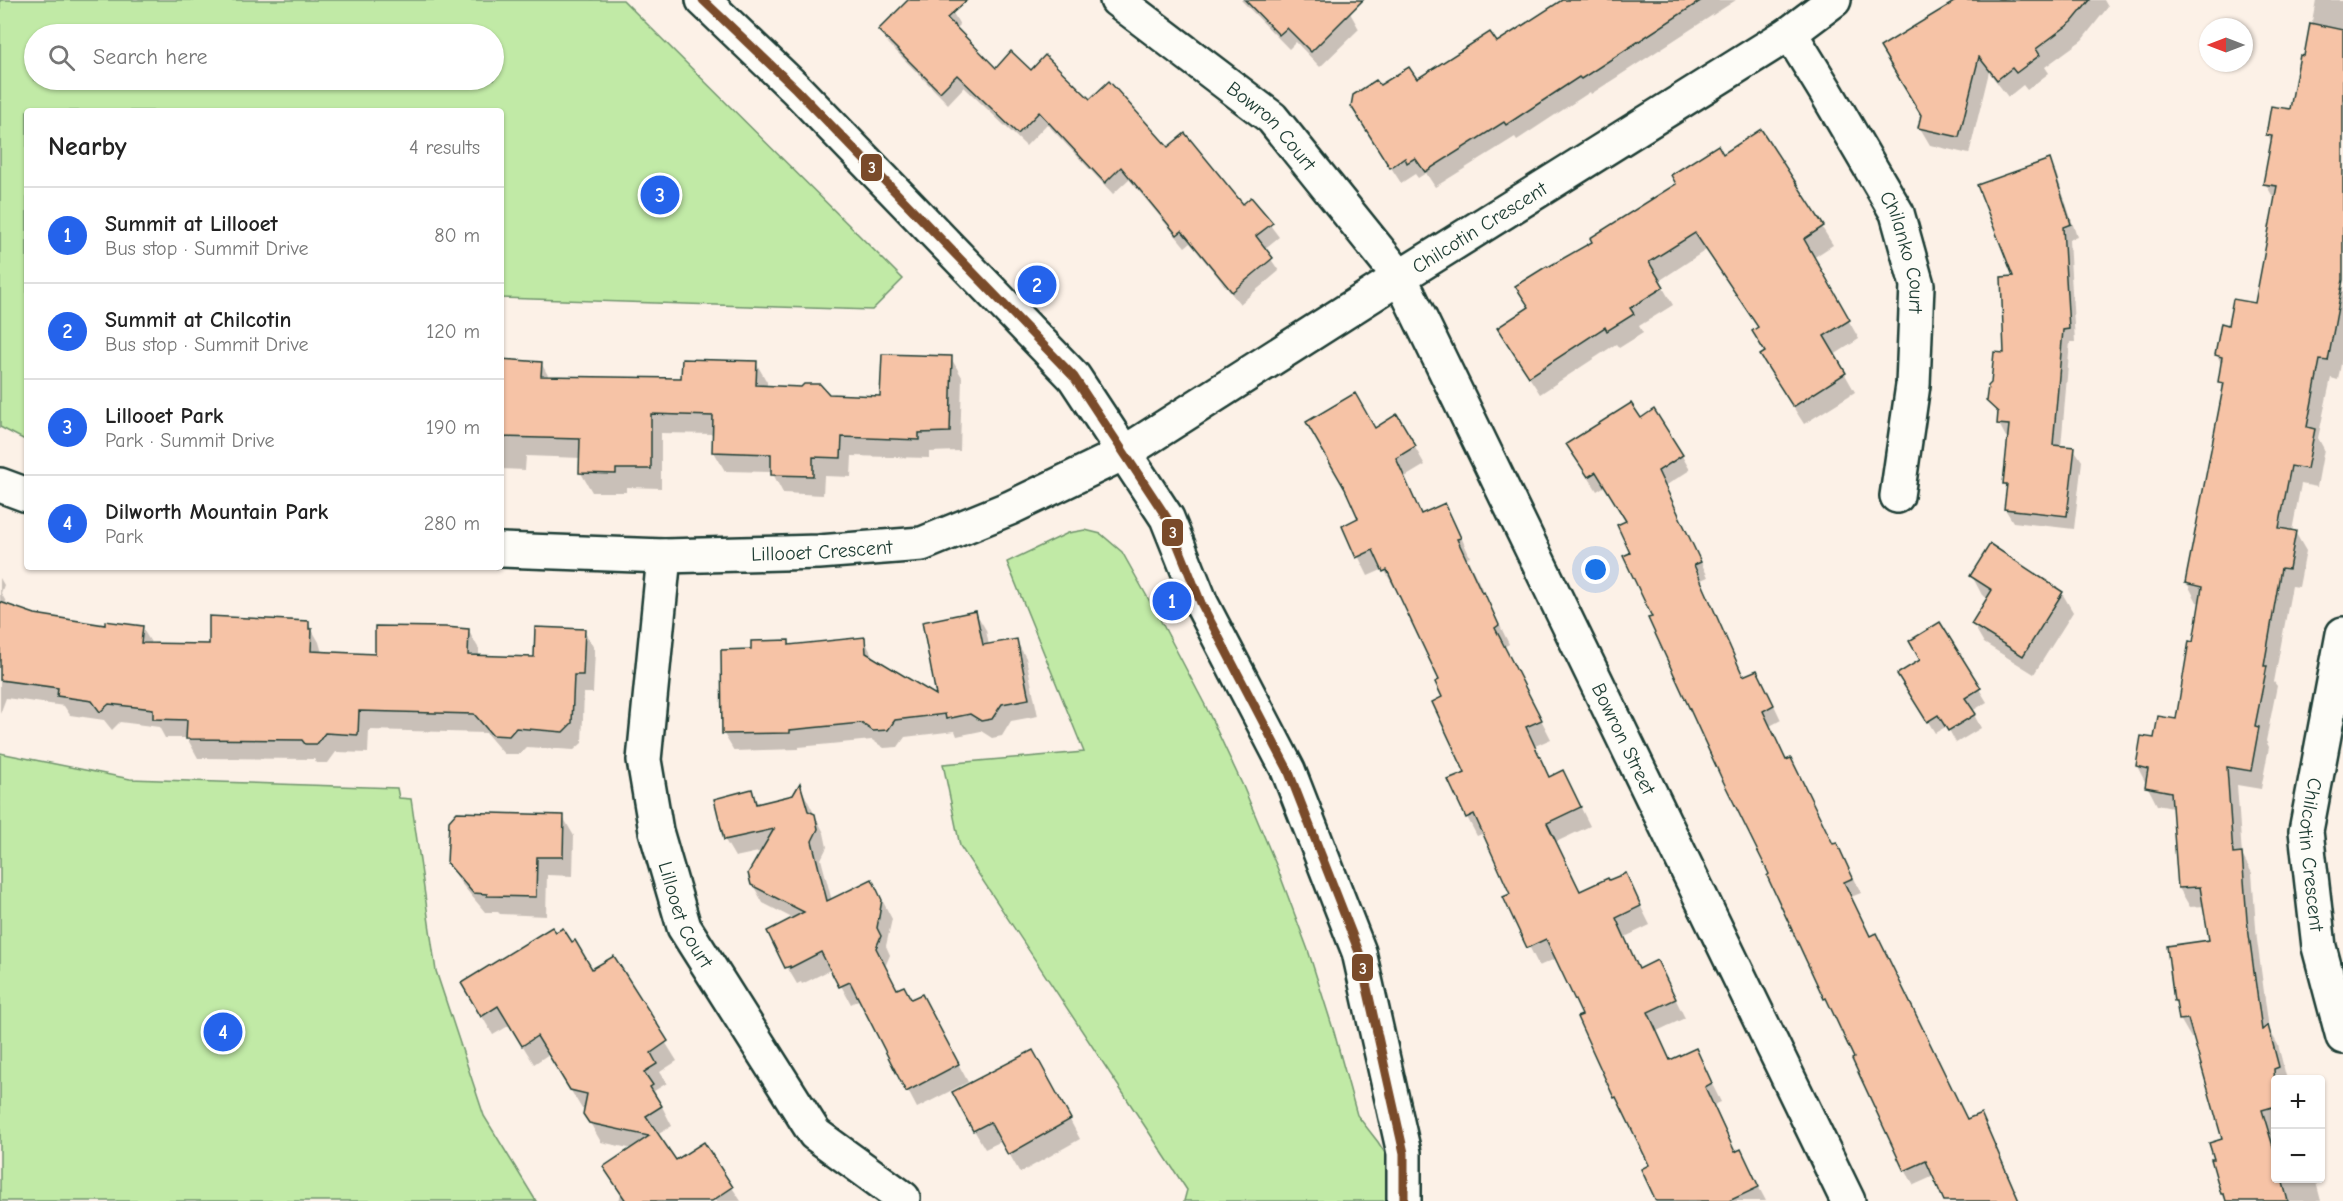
<!DOCTYPE html>
<meta charset="utf-8">
<style>
:root{--surface:#fff;--page:#f2f2f2;--text:#222;--muted:#767676;--line:#e0e0e0;--accent:#2563eb}
body{margin:0;font-family:"Comic Neue",sans-serif;background:var(--page);color:var(--text)}
.controls{position:absolute;right:18px;bottom:18px;display:grid;overflow:hidden;border-radius:6px;box-shadow:0 2px 4px #0004}
.controls button{width:54px;height:54px;display:grid;place-items:center;padding:0;border:0;border-bottom:2px solid var(--line);background:var(--surface);color:var(--text);font:30px sans-serif}
.compass{position:absolute;left:2199px;top:18px;width:54px;height:54px;border-radius:50%;background:var(--surface);box-shadow:0 2px 4px #0004;rotate:270deg}
.you{position:absolute;left:1596px;top:570px;width:21px;height:21px;margin:-15px;border:4px solid #fff;border-radius:50%;background:#1a73e8;box-shadow:0 0 0 9px #1a73e833}
.badge{display:grid;place-items:center;width:39px;height:39px;border-radius:50%;background:var(--accent);color:#fff;font-size:20px;font-weight:700}
.pin{position:absolute;translate:-50% -50%;border:3px solid #fff;box-shadow:0 2px 6px #0006}
.list{margin:0;padding:0;list-style:none}
h2{display:flex;justify-content:space-between;align-items:center;height:78px;margin:0;padding:0 24px;font-size:26px}
h2 small{font-size:20px;font-weight:400;color:var(--muted)}
.list li{display:grid;grid-template-columns:39px 1fr auto;gap:18px;align-items:center;box-sizing:border-box;height:96px;padding:0 24px;border-top:2px solid var(--line)}
.list b{display:block;font-size:22px;white-space:nowrap}
.list p{margin:0;font-size:20px;white-space:nowrap;color:var(--muted)}
.list em{font-size:20px;font-style:normal;color:var(--muted)}
.icon{flex:none;width:33px;height:33px;fill:none;stroke:currentColor;stroke-width:2;stroke-linecap:round;stroke-linejoin:round}
.map{position:relative;flex:none;width:2343px;height:1201px;overflow:hidden}
.search{position:absolute;background:var(--surface);box-shadow:0 2px 4px #0004;left:24px;top:24px;width:480px;height:66px;display:flex;align-items:center;gap:15px;box-sizing:border-box;padding:0 21px;border-radius:33px;color:var(--muted);font-size:22px}
.panel{position:absolute;background:var(--surface);box-shadow:0 2px 4px #0004;left:24px;top:108px;width:480px;height:462px;border-radius:6px}
.map>svg:first-child{display:block}
.green{fill:#c1eaa6;stroke:#70946d;stroke-width:1.5;fill-rule:evenodd}
.shadow{fill:#0003}
.building{fill:#f6c3a6;stroke:#1f3d34;stroke-width:1.5}
.lines{fill:none;stroke-linecap:round;stroke-linejoin:round}
.street-casing{stroke:#1f3d34;stroke-width:38}
.secondary-casing{stroke:#1f3d34;stroke-width:38}
.street{stroke:#fdfcf7;stroke-width:33}
.secondary{stroke:#fdfcf7;stroke-width:33}
.bus-1-casing{stroke:#fdfcf7;stroke-width:14}
.bus-1{stroke:#7a4b2a;stroke-width:9}
.labels{text-anchor:middle;stroke-width:4.5;stroke-linejoin:round;paint-order:stroke}
.street-label{font-size:20px;fill:#1f3d34;stroke:#fdfcf7}
.line-badge{stroke:#fdfcf7;stroke-width:2}
.badge-label{font-size:16px;text-anchor:middle;font-weight:bold;fill:#fff}
</style>
<div class="map">
<svg width="2343" height="1201" viewBox="0 0 2343 1201">
<rect width="100%" height="100%" fill="#fcf1e7"/>
<filter id="ink" filterUnits="userSpaceOnUse"><feTurbulence type="fractalNoise" baseFrequency=".0167" numOctaves="2"/><feDisplacementMap in="SourceGraphic" scale="12" xChannelSelector="R" yChannelSelector="G"/><feConvolveMatrix kernelMatrix="1 2 1 2 8 2 1 2 1" color-interpolation-filters="sRGB"/></filter>
<g filter="url(#ink)">
<g class="green">
<path d="M0,0H623L903,279L872,310L501,298V111H27V441L0,427ZM34,34H494V80H34Z"/>
<polygon points="1085,530 1101,534 1122,552 1163,625 1205,705 1243,786 1277,867 1308,950 1334,1032 1357,1115 1378,1142 1395,1169 1409,1201 1184,1201 1187,1190 960,846 943,764 1084,752 1007,562 1068,533"/>
<polygon points="0,753 130,779 397,788 399,798 411,799 436,971 484,1116 536,1201 0,1201"/>
</g>
<g class="shadow">
<polygon points="911,0 940,0 953,13 960,25 956,29 996,70 1031,72 1090,101 1168,149 1243,206 1251,200 1279,237 1264,249 1279,271 1240,304 1190,243 1185,247 1129,179 1113,194 1047,124 1026,146 964,87 948,104 888,43 880,30"/>
<polygon points="1241,0 1337,0 1350,13 1359,29 1320,67 1296,42 1289,49"/>
<polygon points="1564,0 1736,0 1591,94 1590,92 1517,140 1515,137 1435,187 1426,173 1418,178 1415,174 1401,183 1362,123 1379,87 1416,81 1497,44"/>
<polygon points="1960,0 2104,0 2108,7 2082,40 2045,67 2049,73 2027,90 2023,85 2008,97 1989,72 1969,154 1930,145 1920,128"/>
<polygon points="2316,0 2343,0 2343,353 2338,380 2331,378 2318,438 2324,449 2317,487 2301,484 2292,531 2295,532 2306,551 2299,587 2292,586 2274,682 2277,686 2266,741 2269,747 2261,789 2237,785 2242,855 2252,873 2257,940 2269,1029 2278,1045 2287,1080 2276,1080 2276,1127 2272,1128 2276,1141 2276,1178 2315,1178 2321,1201 2226,1201 2222,1194 2216,1160 2224,1141 2195,1038 2191,1038 2180,1019 2175,1001 2211,941 2204,906 2190,907 2179,888 2173,808 2157,805 2137,766 2155,740 2178,721 2201,603 2197,602 2187,583 2225,391 2219,382 2222,365 2217,355 2229,326 2256,305 2276,202 2265,183 2272,143 2268,135 2291,111 2305,58"/>
<polygon points="1761,131 1833,245 1813,258 1859,339 1834,355 1855,392 1804,424 1772,374 1759,329 1706,250 1659,281 1673,305 1639,326 1643,333 1619,348 1616,344 1540,394 1509,346 1547,269 1594,243"/>
<polygon points="2049,161 2056,173 2077,237 2069,240 2075,342 2070,342 2061,447 2074,449 2082,461 2074,529 2013,522 2005,509 2008,489 2004,483 2009,437 2006,437 1999,424 1999,417 1988,400 1992,383 2006,355 2015,278"/>
<polygon points="951,358 962,377 960,451 929,452 929,458 852,456 851,477 824,476 823,495 783,493 772,472 725,471 714,452 714,434 661,433 661,488 626,487 626,492 592,492 581,473 581,458 526,456 525,470 501,469 501,360 541,363 549,377 683,379 756,363 767,382 767,387 828,395 882,397"/>
<polygon points="1397,416 1425,465 1405,477 1422,515 1444,505 1455,523 1470,557 1467,558 1509,644 1504,647 1551,739 1535,746 1550,778 1563,772 1590,826 1556,842 1581,892 1625,875 1650,925 1625,937 1640,970 1657,962 1685,1018 1657,1031 1671,1061 1695,1050 1721,1102 1714,1105 1736,1153 1740,1151 1766,1201 1657,1201 1651,1166 1615,1097 1584,1016 1557,958 1539,966 1505,898 1512,895 1484,833 1477,836 1467,817 1466,774 1444,698 1441,681 1397,588 1395,589 1384,569 1368,576 1344,527 1360,519 1375,430"/>
<polygon points="1641,420 1682,456 1690,470 1665,486 1708,577 1701,580 1744,678 1757,672 1765,686 1781,720 1770,726 1786,762 1834,846 1836,844 1845,859 1861,893 1851,897 1870,937 1876,934 1884,949 1967,1120 1980,1115 1988,1129 2020,1201 1946,1201 1934,1176 1914,1185 1905,1170 1654,617 1632,553 1627,522 1605,486 1597,491 1577,459"/>
<polygon points="1972,576 2062,593 2073,612 2034,674 1984,643 1973,624 1989,599 1982,595"/>
<polygon points="0,578 4,585 1,593 9,607 35,616 106,626 142,628 152,644 210,646 308,623 319,642 322,653 376,655 468,630 479,649 479,656 536,659 584,631 595,650 593,693 584,693 582,743 574,750 527,747 520,754 504,754 486,733 369,730 368,753 336,752 328,763 317,763 314,759 198,758 187,738 165,738 159,727 120,722 112,730 104,720 70,715 64,706 6,698 0,714"/>
<polygon points="976,613 986,630 989,646 1016,640 1026,658 1038,716 1011,721 1002,736 992,738 981,731 957,736 955,731 905,737 898,747 884,748 872,740 799,747 799,749 734,751 724,734 752,650 788,641 791,646 864,639 874,659 938,698"/>
<polygon points="1939,624 1987,702 1972,711 1981,728 1956,743 1947,726 1935,733 1899,674 1922,660"/>
<polygon points="800,786 824,833 827,847 821,859 832,901 881,898 892,919 886,946 890,955 885,967 898,991 931,1013 968,1082 917,1108 860,999 851,1004 832,969 802,984 801,982 797,984 787,967 794,919 763,903 753,885 763,851 735,857 725,840 751,791 759,805 794,797"/>
<polygon points="563,817 574,836 573,876 547,875 546,916 500,914 498,912 485,912 460,882 449,862"/>
<polygon points="613,958 677,1061 660,1072 667,1083 654,1091 672,1126 657,1135 676,1163 703,1144 741,1201 617,1201 621,1195 605,1167 633,1149 601,1142 585,1114 586,1109 582,1109 549,1054 534,1064 510,1025 493,1035 463,984 592,971"/>
<polygon points="1044,1071 1080,1139 1020,1173 1002,1141 985,1149 974,1130"/>
</g>
<g class="building">
<polygon points="908,0 967,0 947,18 996,68 1011,51 1031,70 1045,55 1090,99 1109,81 1168,147 1185,133 1243,204 1251,197 1273,223 1256,236 1273,258 1232,292 1182,231 1177,235 1121,167 1105,183 1039,112 1018,134 957,75 940,92 878,30"/>
<polygon points="1245,0 1363,0 1311,52 1287,28 1279,35"/>
<polygon points="1562,0 1702,0 1581,79 1579,77 1506,125 1504,122 1425,172 1415,158 1407,163 1405,158 1390,168 1351,106 1353,95 1376,80 1380,85 1409,67 1417,79 1490,32 1497,42"/>
<polygon points="1957,0 2090,0 2072,22 2036,49 2040,55 2016,73 2012,68 1997,80 1979,57 1959,137 1918,128 1921,115 1880,47"/>
<polygon points="2310,23 2343,30 2343,280 2328,361 2320,360 2307,427 2315,429 2307,469 2291,466 2279,528 2296,531 2289,569 2281,568 2264,666 2267,666 2255,726 2259,727 2251,771 2227,767 2233,854 2242,853 2247,920 2262,1030 2268,1025 2279,1067 2274,1069 2276,1106 2262,1110 2276,1156 2276,1179 2282,1179 2288,1201 2226,1201 2224,1194 2221,1194 2211,1159 2214,1159 2209,1143 2222,1139 2188,1019 2179,1020 2176,1001 2174,1001 2167,946 2209,940 2200,887 2178,888 2171,792 2145,787 2148,769 2136,766 2141,736 2154,738 2158,716 2176,719 2189,641 2193,642 2202,587 2185,583 2224,383 2218,382 2222,357 2215,355 2221,323 2228,325 2233,299 2255,303 2277,186 2263,184 2272,136 2266,135 2271,106 2290,109 2300,55 2304,56"/>
<polygon points="1761,129 1824,226 1804,239 1850,320 1824,336 1846,373 1793,407 1760,355 1765,352 1752,331 1758,327 1695,233 1649,262 1664,287 1630,308 1634,314 1607,331 1605,327 1529,377 1497,328 1529,307 1515,286 1547,266 1548,267 1592,242 1590,238 1676,184 1671,175 1718,145 1723,154"/>
<polygon points="2050,159 2071,224 2063,227 2069,329 2063,330 2053,445 2075,447 2067,516 2004,509 2007,484 2003,484 2009,425 1997,424 1998,412 1986,401 1988,386 1991,383 1994,352 2004,353 2001,277 2013,276 1977,185"/>
<polygon points="882,354 952,356 950,432 919,433 919,440 842,437 841,458 813,457 813,476 771,475 771,454 712,452 713,416 651,414 651,469 616,469 616,474 579,473 580,439 501,437 501,359 542,362 541,376 681,378 682,359 757,361 756,385 801,387 804,384 820,384 829,394 880,396"/>
<polygon points="1355,393 1375,428 1397,414 1416,446 1396,458 1421,514 1445,503 1461,538 1457,539 1482,593 1484,592 1499,625 1495,628 1542,720 1526,727 1549,777 1563,770 1581,807 1547,823 1580,891 1608,878 1609,880 1626,873 1641,906 1616,918 1639,969 1657,960 1676,999 1648,1012 1670,1060 1696,1048 1712,1083 1705,1087 1735,1152 1741,1149 1759,1187 1729,1201 1656,1201 1641,1169 1649,1165 1616,1097 1614,1098 1577,1017 1582,1015 1546,939 1527,948 1503,897 1510,894 1474,814 1466,818 1448,780 1465,773 1432,702 1442,697 1435,682 1439,680 1387,570 1383,572 1373,550 1356,558 1342,526 1358,518 1345,489 1306,422"/>
<polygon points="1631,403 1641,418 1654,409 1683,455 1658,471 1701,562 1694,565 1743,676 1757,670 1774,705 1763,711 1786,760 1791,758 1833,844 1837,843 1853,878 1844,882 1870,936 1876,933 1967,1119 1981,1113 2019,1201 1944,1201 1926,1161 1904,1171 1852,1059 1854,1058 1826,998 1824,999 1767,876 1769,874 1721,777 1648,618 1652,617 1623,556 1630,553 1617,525 1626,521 1596,472 1588,477 1566,444"/>
<polygon points="1990,544 2063,592 2023,656 1971,624 1992,590 1970,576"/>
<polygon points="0,602 35,614 105,625 105,621 143,626 141,643 209,644 209,616 309,621 309,629 312,629 311,651 375,654 375,626 445,627 469,629 468,655 534,657 535,627 585,629 583,675 574,675 572,723 563,732 516,728 509,736 492,735 474,714 359,711 358,735 325,733 317,744 305,744 302,740 186,739 187,720 153,719 153,709 109,704 100,712 92,701 57,696 58,688 0,680"/>
<polygon points="976,611 983,645 1017,639 1029,699 1002,704 992,719 981,721 970,714 946,719 945,714 895,720 888,730 873,731 861,723 790,730 790,733 722,734 721,650 751,649 751,641 789,640 789,645 865,637 866,653 936,695 922,622"/>
<polygon points="1940,622 1981,688 1965,698 1976,714 1948,731 1938,715 1927,722 1897,674 1920,660 1909,641"/>
<polygon points="800,783 808,811 815,814 818,829 812,841 827,901 872,879 882,900 877,928 881,936 876,948 897,989 904,986 911,999 922,994 959,1064 906,1092 850,982 839,987 821,952 790,968 790,966 785,968 767,931 804,912 751,885 748,873 774,829 724,840 714,799 752,789 756,804 793,795"/>
<polygon points="457,812 564,815 563,857 537,857 536,897 487,896 487,894 473,893 447,863 449,821"/>
<polygon points="552,927 556,932 563,928 572,942 575,940 592,969 614,956 668,1041 651,1053 657,1064 644,1072 653,1085 650,1087 662,1106 646,1116 676,1160 704,1142 733,1187 712,1201 626,1201 603,1167 649,1136 589,1123 583,1114 587,1094 570,1090 537,1036 522,1046 498,1006 481,1017 461,983"/>
<polygon points="1033,1050 1071,1119 1008,1155 990,1122 973,1131 952,1092"/>
</g>
<g class="lines">
<g class="street-casing">
<g id="street">
<path id="s1" d="M1117,0L1272,118L1400,277L1848,1201"/>
<path id="s2" d="M1790,33L1825,90L1897,213L1917,285L1913,385L1897,496"/>
<polyline points="0,485 27,495"/>
<path id="s3" d="M501,550L664,556L819,552L922,544L1010,508L1124,453L1400,277L1790,33L1834,0"/>
<path id="s4" d="M664,556L644,760L656,831L684,927L815,1134L903,1198"/>
<path id="s5" d="M2343,634L2306,831L2319,947L2343,1037"/>
</g>
</g>
<g class="secondary-casing">
<polyline id="secondary" points="703,0 796,89 1074,377 1167,518 1201,603 1288,770 1359,952 1404,1153 1404,1201"/>
</g>
<use href="#street" class="street"/>
<use href="#secondary" class="secondary"/>
<g class="bus-1-casing">
<polyline id="bus-1" points="703,0 796,89 1074,377 1167,518 1201,603 1288,770 1359,952 1404,1153 1404,1201"/>
</g>
<use href="#bus-1" class="bus-1"/>
</g>
</g>
<g class="labels">
<g class="street-label">
<text dy="7" stroke="none"><textPath href="#s1" startOffset="200">Bowron Court</textPath></text>
<text dy="7" stroke="none"><textPath href="#s3" startOffset="1064">Chilcotin Crescent</textPath></text>
<text dy="7" stroke="none"><textPath href="#s2" startOffset="249">Chilanko Court</textPath></text>
<text dy="7" stroke="none"><textPath href="#s3" startOffset="321">Lillooet Crescent</textPath></text>
<text dy="7" stroke="none"><textPath href="#s1" startOffset="912">Bowron Street</textPath></text>
<text dy="7" stroke="none"><textPath href="#s5" startOffset="224">Chilcotin Crescent</textPath></text>
<text dy="7" stroke="none"><textPath href="#s4" startOffset="366">Lillooet Court</textPath></text>
</g>
</g>
<g class="line-badge">
<rect x="860" y="153" width="23" height="29" rx="6" fill="#7a4b2a"/>
<rect x="1161" y="518" width="23" height="29" rx="6" fill="#7a4b2a"/>
<rect x="1351" y="953" width="23" height="29" rx="6" fill="#7a4b2a"/>
</g>
<g class="badge-label">
<text x="872" y="173">3</text>
<text x="1173" y="538">3</text>
<text x="1363" y="974">3</text>
</g>
</svg>
<div class="controls">
<button>+</button>
<button>−</button>
</div>
<svg class="compass" viewBox="-18 -18 36 36"><path d="M0-13l5 13h-10z" fill="#e53935"/><path d="M0 13l5-13h-10z" fill="#767676"/></svg>
<div class="you"></div>
<div class="pin badge" style="left:1172px;top:601px">1</div>
<div class="pin badge" style="left:1037px;top:285px">2</div>
<div class="pin badge" style="left:660px;top:195px">3</div>
<div class="pin badge" style="left:223px;top:1032px">4</div>
<div class="search"><svg class="icon" aria-label="search" viewBox="0 0 24 24"><circle cx="10" cy="10" r="6"/><path d="M15 15l6 6"/></svg>Search here</div>
<section class="panel">
<h2>Nearby<small>4 results</small></h2>
<ul class="list">
<li><span class="badge">1</span><div><b>Summit at Lillooet</b><p>Bus stop · Summit Drive</p></div><em>80 m</em></li>
<li><span class="badge">2</span><div><b>Summit at Chilcotin</b><p>Bus stop · Summit Drive</p></div><em>120 m</em></li>
<li><span class="badge">3</span><div><b>Lillooet Park</b><p>Park · Summit Drive</p></div><em>190 m</em></li>
<li><span class="badge">4</span><div><b>Dilworth Mountain Park</b><p>Park</p></div><em>280 m</em></li>
</ul>
</section>
</div>
